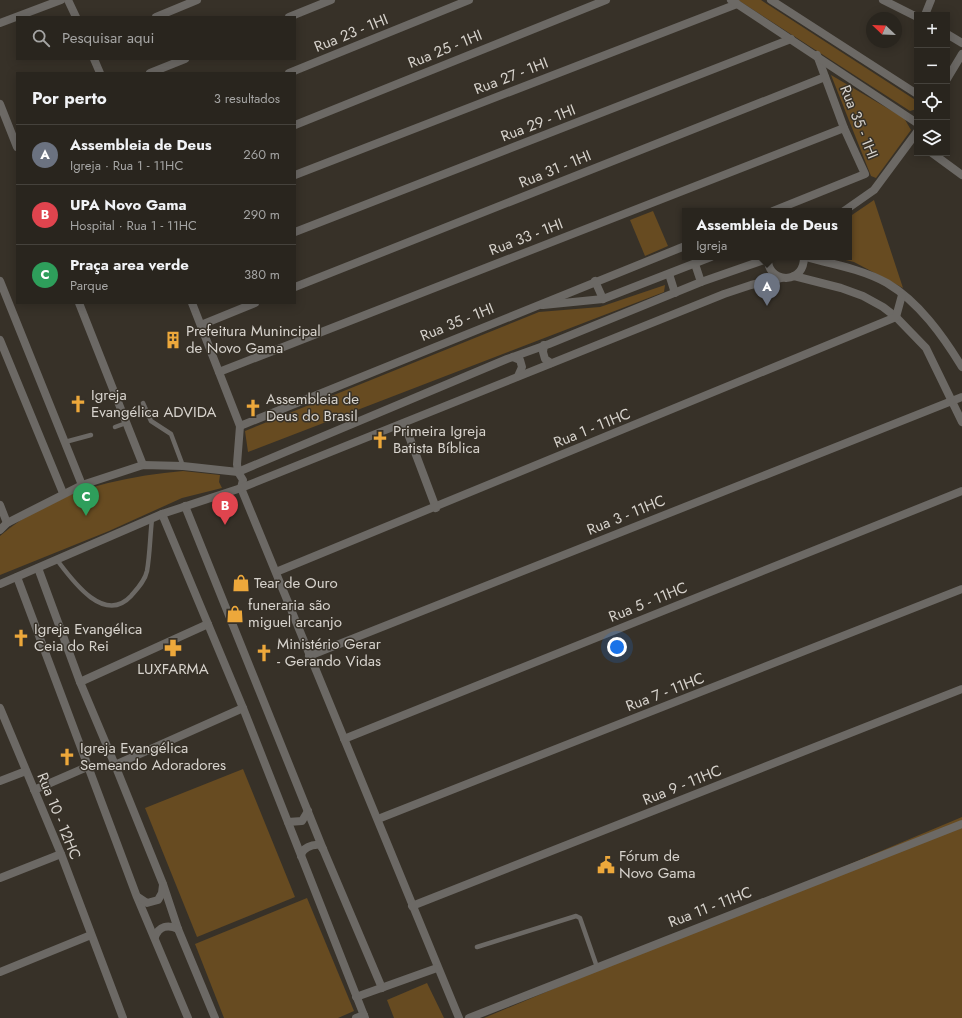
<!DOCTYPE html>
<html lang="pt">
<meta charset="utf-8">
<style>
:root{--surface:#29251e;--page:#35312b;--text:#f1f3f6;--muted:#a5a5a4;--line:#45423c;--accent:#eda83b}
body{margin:0;font-family:Jost,sans-serif;background:var(--page);color:var(--text)}
.controls{position:absolute;right:12px;top:12px;display:grid;overflow:hidden;border-radius:0px;box-shadow:0 2px 10px #0003}
.controls button{width:36px;height:36px;display:grid;place-items:center;padding:0;border:0;border-bottom:1px solid var(--line);background:var(--surface);color:var(--text);font:20px sans-serif}
.compass{position:absolute;left:866px;top:12px;width:36px;height:36px;border-radius:50%;background:var(--surface);box-shadow:0 2px 10px #0003;rotate:293deg}
.you{position:absolute;left:617px;top:647px;width:14px;height:14px;margin:-10px;border:3px solid #fff;border-radius:50%;background:#1a73e8;box-shadow:0 0 0 6px #1a73e833}
.badge{display:grid;place-items:center;width:26px;height:26px;border-radius:50%;background:var(--accent);color:#fff;font-size:13px;font-weight:700}
.pin{position:absolute;translate:-50% -33px;filter:drop-shadow(0 1px 2px #0008)}
.pin::after{content:'';position:absolute;top:21px;width:14px;height:12px;background:inherit;clip-path:polygon(0 0,100% 0,50% 100%)}
.popup{position:absolute;left:682px;top:208px;width:170px;height:52px;box-sizing:border-box;display:grid;place-content:center;border-radius:0px;background:var(--surface);filter:drop-shadow(0 1px 3px #0005);font-size:13px;white-space:nowrap;color:var(--muted)}
.popup b{font-size:15px;color:var(--text)}
.popup::after{content:'';position:absolute;left:50%;top:100%;margin-left:-8px;border:8px solid transparent;border-top-color:var(--surface)}
.list{margin:0;padding:0;list-style:none}
h2{display:flex;justify-content:space-between;align-items:center;height:52px;margin:0;padding:0 16px;font-size:17px}
h2 small{font-size:13px;font-weight:400;color:var(--muted)}
.list li{display:grid;grid-template-columns:26px 1fr auto;gap:12px;align-items:center;box-sizing:border-box;height:60px;padding:0 16px;border-top:1px solid var(--line)}
.list b{display:block;font-size:15px;white-space:nowrap}
.list p{margin:0;font-size:13px;white-space:nowrap;color:var(--muted)}
.list em{font-size:13px;font-style:normal;color:var(--muted)}
.icon{flex:none;width:22px;height:22px;fill:none;stroke:currentColor;stroke-width:2;stroke-linecap:round;stroke-linejoin:round}
.map{position:relative;flex:none;width:962px;height:1018px;overflow:hidden}
.search{position:absolute;background:var(--surface);box-shadow:0 2px 10px #0003;left:16px;top:16px;width:280px;height:44px;display:flex;align-items:center;gap:10px;box-sizing:border-box;padding:0 14px;border-radius:0px;color:var(--muted);font-size:15px}
.panel{position:absolute;background:var(--surface);box-shadow:0 2px 10px #0003;left:16px;top:72px;width:280px;height:232px;border-radius:0px}
.map>svg:first-child{display:block}
.green{fill:#674b21}
.lines{fill:none;stroke-linecap:round;stroke-linejoin:round}
.service{stroke:#6c6965;stroke-width:4.5}
.minor{stroke:#6c6965;stroke-width:8}
.tertiary{stroke:#6c6965;stroke-width:8}
.labels{text-anchor:middle;stroke-width:3;stroke-linejoin:round;paint-order:stroke}
.street-label{font-size:15px;fill:#d7d3cd;stroke:#373128}
.poi-label{font-size:15px;fill:#d7d3cd;stroke:#373128;text-anchor:start}
</style>
<div class="map">
<svg width="962" height="1018" viewBox="0 0 962 1018">
<rect width="100%" height="100%" fill="#373128"/>
<g class="green">
<polygon points="738,0 761,0 917,101 917,109 910,111"/>
<polygon points="831,75 904,118 911,130 876,178 871,176"/>
<polygon points="874,200 903,288 854,262 833,257 849,257 849,217"/>
<polygon points="653,211 668,246 645,256 630,220"/>
<polygon points="665,285 664,292 248,452 245,431 539,312 600,307"/>
<path d="M183,471L220,475L219,482L222,488L182,498L109,531L0,575V536C51,492 118,477 183,471Z"/>
<polygon points="243,769 295,897 197,937 145,808"/>
<polygon points="962,817 962,1018 484,1018"/>
<polygon points="307,898 354,1011 338,1018 224,1018 195,944"/>
<polygon points="427,983 444,1018 394,1018 387,1000"/>
</g>
<g class="lines">
<g class="service">
<polyline points="143,403 151,421 171,434 183,466"/>
<polyline points="115,427 126,423"/>
<polyline points="65,442 91,435"/>
<path d="M57,560C72,580 104,625 131,596C137,589 145,581 147,571C150,554 150,536 152,519"/>
<polyline points="477,947 576,916 580,918 597,967"/>
</g>
<g class="minor">
<polyline points="68,0 76,17"/>
<polyline points="883,0 917,17"/>
<polyline points="925,15 931,0"/>
<polyline points="156,17 197,0"/>
<polyline points="289,17 331,0"/>
<polyline points="0,23 61,0"/>
<polyline points="947,34 962,43"/>
<polyline points="94,59 100,73"/>
<polyline points="150,73 185,59"/>
<polyline points="289,73 469,0"/>
<polyline points="0,104 17,147"/>
<polyline points="295,125 606,0"/>
<polyline points="932,153 962,175"/>
<polyline points="295,175 737,4"/>
<polyline points="773,211 865,174 844,128 817,55"/>
<polyline points="295,232 791,39"/>
<path d="M805,257C832,264 862,269 887,283C919,302 943,336 962,367"/>
<polyline points="695,264 701,282"/>
<polyline points="669,274 675,293"/>
<polyline points="794,276 841,288 863,296 883,307 896,317 926,348 962,422"/>
<polyline points="595,281 603,299"/>
<polyline points="295,287 825,77"/>
<polyline points="79,303 143,465"/>
<polyline points="192,303 240,426 237,464 238,472 243,480 241,488 459,1018"/>
<polyline points="543,305 603,299 711,257"/>
<polyline points="201,325 255,303"/>
<polyline points="219,372 844,128"/>
<polyline points="404,423 436,508"/>
<polyline points="240,426 685,246"/>
<polyline points="0,505 7,523"/>
<polyline points="185,506 323,849 382,988"/>
<polyline points="162,514 243,708 365,1018"/>
<polyline points="38,568 80,682 115,765 163,884 178,929 215,1018"/>
<polyline points="276,572 896,317 902,295"/>
<polyline points="17,577 137,897 188,1018"/>
<polyline points="309,656 962,397"/>
<polyline points="80,682 208,624"/>
<polyline points="0,708 61,854 123,1018"/>
<polyline points="344,739 962,491"/>
<polyline points="115,765 243,708"/>
<polyline points="0,781 26,771"/>
<polyline points="34,790 87,767"/>
<polyline points="378,819 962,589"/>
<polyline points="288,822 302,821 308,811"/>
<path d="M301,856C302,848 312,844 320,845L323,849"/>
<polyline points="0,878 61,854"/>
<polyline points="138,897 147,903 158,900 162,893 163,885"/>
<polyline points="412,906 962,689"/>
<path d="M155,937C159,926 168,924 178,929"/>
<polyline points="0,972 91,935"/>
<polyline points="356,997 437,968"/>
<polyline points="356,1018 364,1015"/>
<polyline points="469,1018 962,824"/>
</g>
<g class="tertiary">
<polyline points="731,0 917,123"/>
<polyline points="771,0 917,94"/>
<polyline points="947,79 962,54"/>
<polyline points="844,211 874,190 917,132"/>
<path d="M768,257C767,269 774,277 786,278C798,277 804,269 804,257"/>
<polyline points="0,281 82,485"/>
<polyline points="0,340 63,493"/>
<polyline points="544,345 543,352 545,359 551,363"/>
<polyline points="513,357 520,360 522,367 518,376"/>
<polyline points="0,530 7,523 82,485 143,465 183,466 238,472 507,359 549,344 701,282 767,259"/>
<polyline points="0,584 162,514 241,488 724,294 751,285 781,278"/>
</g>
</g>
<defs>
<g id="building-bare" transform="scale(1.38)"><path d="M-4-6H4V6H1V3H-1V6H-4ZM-2.5-4.3h1.7v1.8h-1.7ZM.8-4.3h1.7v1.8H.8ZM-2.5-1h1.7V.8h-1.7ZM.8-1h1.7V.8H.8Z" fill="#eda83b" stroke="#373128" stroke-width="2.5" paint-order="stroke"/></g>
<g id="church-bare" transform="scale(1.38)"><path d="M-1.2-6h2.4v3.5h3.3v2.4h-3.3V6h-2.4V-.1h-3.3v-2.4h3.3Z" fill="#eda83b" stroke="#373128" stroke-width="2.5" paint-order="stroke"/></g>
<g id="shop-bare" transform="scale(1.38)"><path d="M-5-2.5h2.3a2.7 3.5 0 0 1 5.4 0H5L5.5 6h-11ZM-1.5-2.5h3a1.5 2.3 0 0 0-3 0Z" fill="#eda83b" stroke="#373128" stroke-width="2.5" paint-order="stroke"/></g>
<g id="pharmacy-bare" transform="scale(1.38)"><path d="M-2-6h4v4h4v4h-4v4h-4v-4h-4v-4h4Z" fill="#eda83b" stroke="#373128" stroke-width="2.5" paint-order="stroke"/></g>
<g id="civic-bare" transform="scale(1.38)"><path d="M-.6-6.5H3V-4.5H.6V-3L4-1V1h2V6H-6V1h2V-1L-.6-3ZM-1.2 2.5V6h2.4V2.5Z" fill="#eda83b" stroke="#373128" stroke-width="2.5" paint-order="stroke"/></g>
</defs>
<g fill-rule="evenodd">
<use href="#building-bare" x="173" y="340"/>
<use href="#church-bare" x="78" y="404"/>
<use href="#church-bare" x="253" y="408"/>
<use href="#church-bare" x="380" y="440"/>
<use href="#shop-bare" x="241" y="583"/>
<use href="#shop-bare" x="235" y="614"/>
<use href="#church-bare" x="21" y="638"/>
<use href="#pharmacy-bare" x="173" y="648"/>
<use href="#church-bare" x="264" y="653"/>
<use href="#church-bare" x="67" y="757"/>
<use href="#civic-bare" x="606" y="865"/>
</g>
<g class="labels">
<g class="street-label">
<text transform="translate(351 33) rotate(-22)" y="5">Rua 23 - 1HI</text>
<text transform="translate(445 49) rotate(-22)" y="5">Rua 25 - 1HI</text>
<text transform="translate(511 76) rotate(-21)" y="5">Rua 27 - 1HI</text>
<text transform="translate(859 122) rotate(68)" y="5">Rua 35 - 1HI</text>
<text transform="translate(538 123) rotate(-21)" y="5">Rua 29 - 1HI</text>
<text transform="translate(555 169) rotate(-22)" y="5">Rua 31 - 1HI</text>
<text transform="translate(526 237) rotate(-21)" y="5">Rua 33 - 1HI</text>
<text transform="translate(457 322) rotate(-22)" y="5">Rua 35 - 1HI</text>
<text transform="translate(592 428) rotate(-22)" y="5">Rua 1 - 11HC</text>
<text transform="translate(626 515) rotate(-22)" y="5">Rua 3 - 11HC</text>
<text transform="translate(648 602) rotate(-22)" y="5">Rua 5 - 11HC</text>
<text transform="translate(665 692) rotate(-21)" y="5">Rua 7 - 11HC</text>
<text transform="translate(682 785) rotate(-22)" y="5">Rua 9 - 11HC</text>
<text transform="translate(59 816) rotate(68)" y="5">Rua 10 - 12HC</text>
<text transform="translate(710 907) rotate(-21)" y="5">Rua 11 - 11HC</text>
</g>
<g class="poi-label">
<text x="186" y="336">Prefeitura Munincipal<tspan x="186" dy="17">de Novo Gama</tspan></text>
<text x="91" y="400">Igreja<tspan x="91" dy="17">Evangélica ADVIDA</tspan></text>
<text x="266" y="404">Assembleia de<tspan x="266" dy="17">Deus do Brasil</tspan></text>
<text x="393" y="436">Primeira Igreja<tspan x="393" dy="17">Batista Bíblica</tspan></text>
<text x="254" y="588">Tear de Ouro</text>
<text x="248" y="610">funeraria são<tspan x="248" dy="17">miguel arcanjo</tspan></text>
<text x="34" y="634">Igreja Evangélica<tspan x="34" dy="17">Ceia do Rei</tspan></text>
<text x="277" y="649">Ministério Gerar<tspan x="277" dy="17">- Gerando Vidas</tspan></text>
<text x="173" y="674" text-anchor="middle">LUXFARMA</text>
<text x="80" y="753">Igreja Evangélica<tspan x="80" dy="17">Semeando Adoradores</tspan></text>
<text x="619" y="861">Fórum de<tspan x="619" dy="17">Novo Gama</tspan></text>
</g>
</g>
</svg>
<div class="controls">
<button>+</button>
<button>−</button>
<button><svg class="icon" aria-label="locate" viewBox="0 0 24 24"><circle cx="12" cy="12" r="6"/><path d="M12 2v4M12 18v4M2 12h4M18 12h4"/></svg></button>
<button><svg class="icon" aria-label="layers" viewBox="0 0 24 24"><path d="M12 4l9 5-9 5-9-5zM3 14l9 5 9-5"/></svg></button>
</div>
<svg class="compass" viewBox="-18 -18 36 36"><path d="M0-13l5 13h-10z" fill="#e53935"/><path d="M0 13l5-13h-10z" fill="#a5a5a4"/></svg>
<div class="you"></div>
<div class="pin badge" style="left:767px;top:306px;background:#6b7280">A</div>
<div class="popup"><b>Assembleia de Deus</b>Igreja</div>
<div class="pin badge" style="left:225px;top:525px;background:#e0444e">B</div>
<div class="pin badge" style="left:86px;top:516px;background:#2e9e5b">C</div>
<div class="search"><svg class="icon" aria-label="search" viewBox="0 0 24 24"><circle cx="10" cy="10" r="6"/><path d="M15 15l6 6"/></svg>Pesquisar aqui</div>
<section class="panel">
<h2>Por perto<small>3 resultados</small></h2>
<ul class="list">
<li><span class="badge" style="background:#6b7280">A</span><div><b>Assembleia de Deus</b><p>Igreja · Rua 1 - 11HC</p></div><em>260 m</em></li>
<li><span class="badge" style="background:#e0444e">B</span><div><b>UPA Novo Gama</b><p>Hospital · Rua 1 - 11HC</p></div><em>290 m</em></li>
<li><span class="badge" style="background:#2e9e5b">C</span><div><b>Praça area verde</b><p>Parque</p></div><em>380 m</em></li>
</ul>
</section>
</div>
